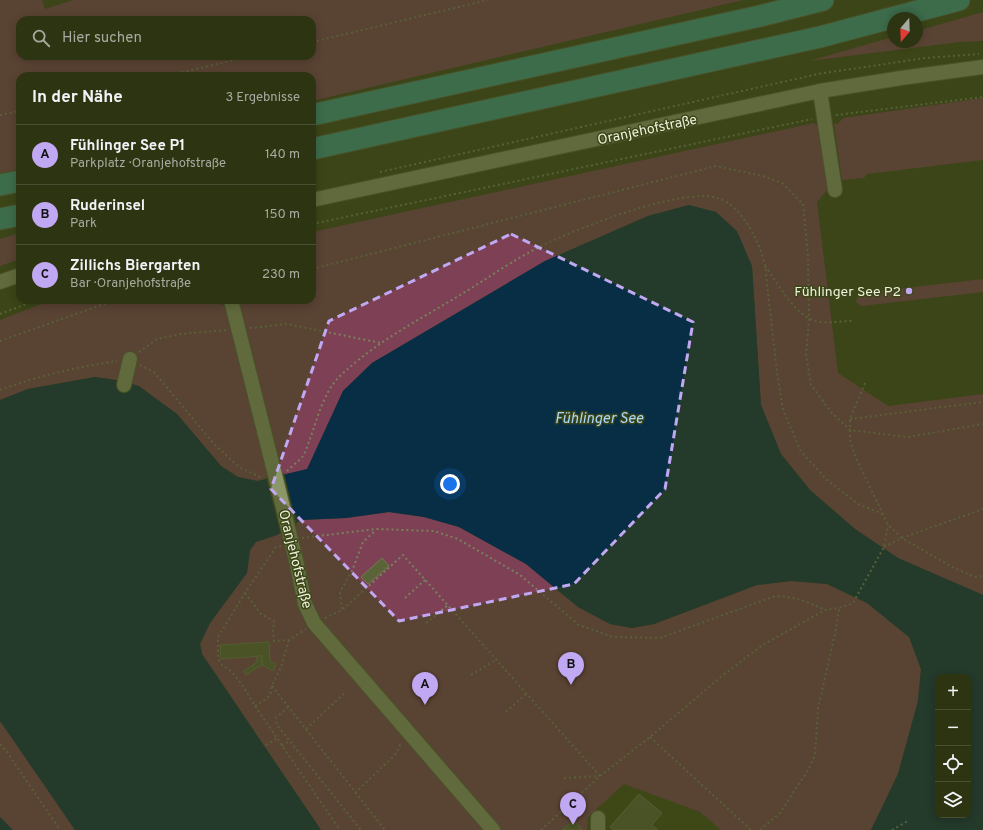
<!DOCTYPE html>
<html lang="de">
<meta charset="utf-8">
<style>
:root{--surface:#2d3412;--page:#353c1b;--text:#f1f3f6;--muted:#a7aa9f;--line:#484f32;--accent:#c1a8f3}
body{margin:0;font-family:Overpass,sans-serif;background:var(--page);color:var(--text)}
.controls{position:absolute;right:12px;bottom:12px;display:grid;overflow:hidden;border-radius:8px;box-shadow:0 2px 10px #0003}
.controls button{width:36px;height:36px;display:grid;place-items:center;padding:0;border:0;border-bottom:1px solid var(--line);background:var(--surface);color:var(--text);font:20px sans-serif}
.compass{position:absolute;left:887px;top:12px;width:36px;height:36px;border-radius:50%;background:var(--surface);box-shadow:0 2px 10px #0003;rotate:199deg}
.you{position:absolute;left:450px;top:484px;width:14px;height:14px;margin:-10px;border:3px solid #fff;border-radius:50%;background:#1a73e8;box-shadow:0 0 0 6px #1a73e833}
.badge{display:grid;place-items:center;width:26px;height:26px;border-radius:50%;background:var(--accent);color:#111;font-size:13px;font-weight:700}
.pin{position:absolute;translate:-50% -33px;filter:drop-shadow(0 1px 2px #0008)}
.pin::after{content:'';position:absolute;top:21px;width:14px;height:12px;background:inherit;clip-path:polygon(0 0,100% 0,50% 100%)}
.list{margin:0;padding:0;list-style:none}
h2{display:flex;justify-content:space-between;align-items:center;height:52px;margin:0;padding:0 16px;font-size:17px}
h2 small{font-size:13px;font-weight:400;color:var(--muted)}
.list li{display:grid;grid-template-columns:26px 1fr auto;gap:12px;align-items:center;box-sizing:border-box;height:60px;padding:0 16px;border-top:1px solid var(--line)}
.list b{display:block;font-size:15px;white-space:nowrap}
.list p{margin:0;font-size:13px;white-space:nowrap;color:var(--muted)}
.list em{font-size:13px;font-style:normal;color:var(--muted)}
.icon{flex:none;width:22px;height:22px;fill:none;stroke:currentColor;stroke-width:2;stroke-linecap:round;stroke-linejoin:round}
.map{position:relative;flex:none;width:983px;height:830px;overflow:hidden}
.search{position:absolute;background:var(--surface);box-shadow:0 2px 10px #0003;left:16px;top:16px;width:300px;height:44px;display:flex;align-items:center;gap:10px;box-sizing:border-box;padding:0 14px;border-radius:12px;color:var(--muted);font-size:15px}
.panel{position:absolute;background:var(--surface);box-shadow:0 2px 10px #0003;left:16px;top:72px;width:300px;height:232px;border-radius:12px}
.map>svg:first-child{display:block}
.built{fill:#424c16}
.green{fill:#7d4055;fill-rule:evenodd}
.water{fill:#072e44;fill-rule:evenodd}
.pier{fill:#3c4518}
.building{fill:#5b6438;stroke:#717b4e}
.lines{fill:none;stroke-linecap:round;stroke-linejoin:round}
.minor-casing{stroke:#5b623d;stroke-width:16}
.highway-casing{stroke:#5b623d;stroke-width:23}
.path{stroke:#7a825d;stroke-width:2;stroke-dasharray:2 3;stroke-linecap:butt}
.minor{stroke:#8c9769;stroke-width:14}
.highway{stroke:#3e9b8a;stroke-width:21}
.minor-bridge-casing{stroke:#5b623d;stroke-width:16;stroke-linecap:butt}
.minor-bridge{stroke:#8c9769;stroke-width:14}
.marked{fill:none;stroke:#c1a8f3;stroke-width:3;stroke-dasharray:8 5;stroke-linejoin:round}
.poi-dot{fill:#c1a8f3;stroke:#3c4518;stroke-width:1.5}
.labels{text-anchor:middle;stroke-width:3;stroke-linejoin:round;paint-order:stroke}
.street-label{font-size:14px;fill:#ebf1d9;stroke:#3c4518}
.poi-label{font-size:14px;fill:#ebf1d9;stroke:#3c4518;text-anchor:end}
.water-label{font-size:15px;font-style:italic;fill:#a8d9fc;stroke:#3c4518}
</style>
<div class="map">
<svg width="983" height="830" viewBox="0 0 983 830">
<rect width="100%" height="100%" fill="#3c4518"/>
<polygon class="built" points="624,784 700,812 721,830 587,830 588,817"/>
<g class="green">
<path d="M0,0H42L45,9L73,0H743L312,101V76H20V169L0,173ZM20,20H312V56H20Z"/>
<polygon points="983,12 983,41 960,42 809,61 893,37 893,42 917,42 917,31"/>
<polygon points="983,98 983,160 867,174 864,178 842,180 834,123 838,124 843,118"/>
<polygon points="814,123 817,125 820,130 828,189 817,202 838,373 888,406 983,394 983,595 898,558 855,529 810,490 781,454 761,405 752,266 689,205 648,216 545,261 372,363 343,391 308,469 257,481 238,477 221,466 177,414 123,381 95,377 28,389 0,400 0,320 52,300 220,300 222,305 247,300 312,300 312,232"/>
<polygon points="20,233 20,259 0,266 0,239"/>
<polygon points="983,279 983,292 862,306 856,302 858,296 863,293"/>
<polygon points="389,512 424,517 459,527 526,564 578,607 610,624 632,628 654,624 757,585 791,581 827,584 867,603 909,637 921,669 918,701 898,774 871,830 721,830 700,812 624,784 588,817 587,830 321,830 202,654 200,644 210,623 247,573 250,550 256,542 277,535 301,520 346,518"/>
<polygon points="0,721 5,726 75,830 13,830 0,817"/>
</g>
<g class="water">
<path d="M689,205L716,212L737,231L752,266L761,405L781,454L810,490L855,529L898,558L983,595V830H871L898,774L918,701L921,669L909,637L867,603L827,584L791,581L757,585L654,624L632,628L610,624L578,607L526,564L459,527L424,517L389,512L346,518L301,520L277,535L256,542L250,550L247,573L210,623L200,644L202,654L321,830H75L0,721V400L28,389L95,377L123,381L139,386L177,414L221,466L238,477L257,481L307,469L343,391L372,363L545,261L648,216ZM938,677H968V815H938Z"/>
<polygon points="0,817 13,830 0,830"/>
</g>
<polygon class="pier" points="284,473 297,525 281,535 266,477"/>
<g class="building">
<polygon points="382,558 389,566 368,584 361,577"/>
<polygon points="269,642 270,661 276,664 273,671 262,665 262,656 221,659 220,645"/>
<polygon points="257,656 262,656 262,665 255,669 253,665 257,662"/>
<polygon points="253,665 255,669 246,675 244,671"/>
<polygon points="639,794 662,813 652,825 658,830 613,830 610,827"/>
<polygon points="574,820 582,830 562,830"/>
</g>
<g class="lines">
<g class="minor-casing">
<g id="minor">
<polyline points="820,91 835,190"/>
<polyline points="312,200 820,91 901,78 983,67"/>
<polyline points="0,282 20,275"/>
<polyline points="231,300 270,455"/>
<polyline points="124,385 130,359"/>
<polyline points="296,560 305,604 314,623 493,830"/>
<polyline points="598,830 598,818"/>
</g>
</g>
<g class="highway-casing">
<g id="highway">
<polyline points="312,115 760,16 823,0"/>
<polyline points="312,149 820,37 959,0"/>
<polyline points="0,185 20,181"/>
<polyline points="0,219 20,215"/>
</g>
</g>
<g class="path">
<polyline points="312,42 488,0"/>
<polyline points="167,76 251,56"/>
<polyline points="0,115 20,111"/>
<polyline points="836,115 983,97"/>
<polyline points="380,172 818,74 925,58 979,54"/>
<polyline points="312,224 812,119"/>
<path d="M765,266C779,284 796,320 821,322C831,323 842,321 852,321"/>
<polyline points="312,269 716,166 763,176 782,183 803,204 808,256 809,319 806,354 811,385 831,412 850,430 908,437 983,424"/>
<polyline points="0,314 37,300"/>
<polyline points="250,328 287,324 381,343"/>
<polyline points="0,341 107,303 120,300"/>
<polyline points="139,352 157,339 181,334 227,330"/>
<polyline points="140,365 154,372 214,444 239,467 260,477 263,476"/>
<polyline points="865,383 850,419 850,440 855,456 888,525 902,538 952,567 975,577 983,576"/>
<path d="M0,390C38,376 77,367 117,361"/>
<polyline points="850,419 983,402"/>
<path d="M287,471C292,466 299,461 303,456C306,451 308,444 310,439C317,419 324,392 339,377C373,344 415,322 455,298C481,283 505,265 532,251C566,232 682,186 718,198C743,207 759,241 765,265L777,372L783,410L800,450L826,479L858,504L883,514"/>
<path d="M302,538L376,529L434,531L458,539L520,575L579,625L613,637L660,638L775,596C795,597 807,601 825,610"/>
<polyline points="281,546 276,547 245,593 218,637 218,659 222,665 232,672 243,686 255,706 340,830"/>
<polyline points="884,547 902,538 983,509"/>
<polyline points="245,593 261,614 274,621 273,630 274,641 289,640 306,629"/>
<polyline points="405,598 425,580"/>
<polyline points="342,609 340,592 352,571 363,542 376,530"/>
<polyline points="325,618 342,610 403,555 600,776"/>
<polyline points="426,623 448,605"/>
<polyline points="471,675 496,660"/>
<polyline points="272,686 385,830"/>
<polyline points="255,706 266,699 270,695 272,686 281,667 289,640"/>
<polyline points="288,707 276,718 277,725 361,830"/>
<polyline points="506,712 526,694"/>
<polyline points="306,729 345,693"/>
<polyline points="650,737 751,830"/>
<polyline points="0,744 7,752 60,830"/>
<polyline points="266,745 277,738"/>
<polyline points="282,746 290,740"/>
<polyline points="564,778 599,776"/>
<polyline points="355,793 395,755 401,743"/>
<polyline points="541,830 600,776 650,737 722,676 761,646 825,610 839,608 853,603 884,547 888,525"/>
<polyline points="760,830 780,813 808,770 815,755 818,708 836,629 839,609"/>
<polyline points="892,830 908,821"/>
</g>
<use href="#minor" class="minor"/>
<use href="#highway" class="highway"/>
<g class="minor-bridge-casing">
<polyline id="minor-bridge" points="270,455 296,560"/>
</g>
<use href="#minor-bridge" class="minor-bridge"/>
</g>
<path d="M0 0H983V830H0ZM511,234L693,322L665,489L574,584L399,621L271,489L329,321Z" fill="#3c4518" fill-opacity=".55" fill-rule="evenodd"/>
<path class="marked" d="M511,234L693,322L665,489L574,584L399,621L271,489L329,321Z"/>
<circle class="poi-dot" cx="909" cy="291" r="4"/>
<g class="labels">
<g class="street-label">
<text transform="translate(647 129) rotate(-12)" y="5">Oranjehofstraße</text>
<text transform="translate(296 559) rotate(76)" y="5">Oranjehofstraße</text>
</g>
<g class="poi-label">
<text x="901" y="296">Fühlinger See P2</text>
</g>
<g class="water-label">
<text x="599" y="423">Fühlinger See</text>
</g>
</g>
</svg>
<div class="controls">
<button>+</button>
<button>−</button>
<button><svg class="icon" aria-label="locate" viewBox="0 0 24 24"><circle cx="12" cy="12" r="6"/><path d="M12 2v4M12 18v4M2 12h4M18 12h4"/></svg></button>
<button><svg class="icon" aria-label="layers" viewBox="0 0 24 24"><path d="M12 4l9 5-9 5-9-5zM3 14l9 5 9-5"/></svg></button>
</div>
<svg class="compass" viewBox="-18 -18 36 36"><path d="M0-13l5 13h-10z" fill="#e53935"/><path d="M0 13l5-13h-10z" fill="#a7aa9f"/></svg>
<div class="you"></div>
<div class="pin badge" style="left:425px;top:705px">A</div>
<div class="pin badge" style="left:571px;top:685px">B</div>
<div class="pin badge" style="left:573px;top:825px">C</div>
<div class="search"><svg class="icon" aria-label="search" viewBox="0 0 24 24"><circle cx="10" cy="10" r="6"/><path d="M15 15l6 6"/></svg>Hier suchen</div>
<section class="panel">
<h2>In der Nähe<small>3 Ergebnisse</small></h2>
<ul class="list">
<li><span class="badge">A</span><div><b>Fühlinger See P1</b><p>Parkplatz · Oranjehofstraße</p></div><em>140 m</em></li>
<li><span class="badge">B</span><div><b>Ruderinsel</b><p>Park</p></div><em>150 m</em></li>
<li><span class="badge">C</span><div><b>Zillichs Biergarten</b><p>Bar · Oranjehofstraße</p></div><em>230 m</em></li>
</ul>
</section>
</div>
